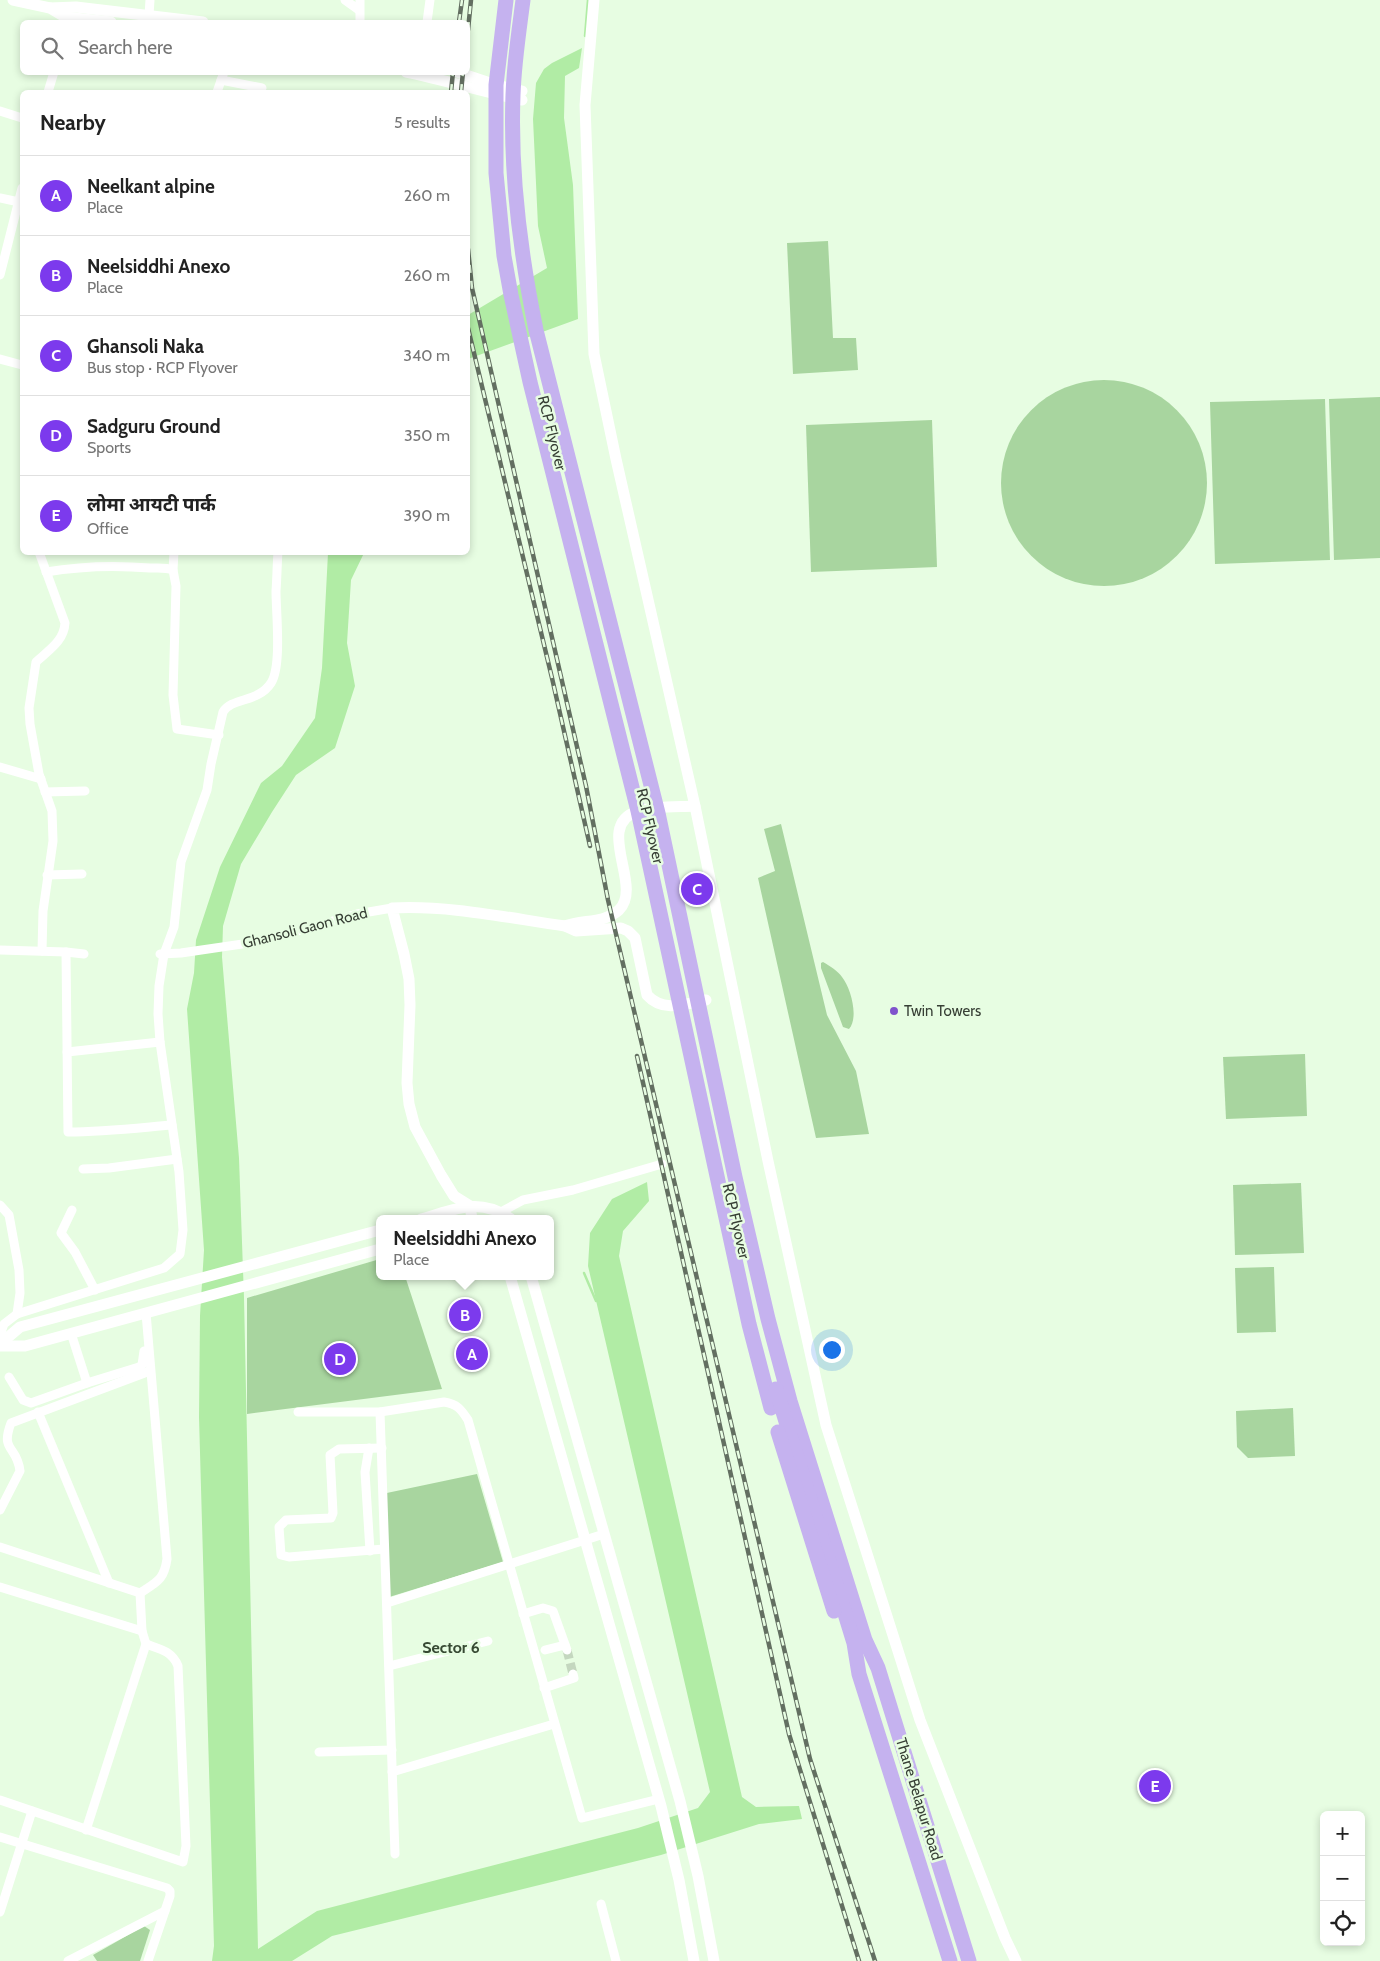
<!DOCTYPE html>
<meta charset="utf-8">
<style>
:root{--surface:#fff;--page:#f2f2f2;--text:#222;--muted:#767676;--line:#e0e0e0;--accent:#7c3aed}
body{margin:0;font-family:Cabin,"Noto Sans Devanagari",sans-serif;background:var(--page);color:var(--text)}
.controls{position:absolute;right:15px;bottom:15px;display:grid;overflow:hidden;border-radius:8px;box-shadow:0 2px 8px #0003}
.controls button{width:45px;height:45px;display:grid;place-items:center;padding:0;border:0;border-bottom:1px solid var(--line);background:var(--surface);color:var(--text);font:25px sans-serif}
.you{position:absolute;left:831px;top:1349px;width:18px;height:18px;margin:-12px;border:4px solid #fff;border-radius:50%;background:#1a73e8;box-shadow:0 0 0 8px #1a73e833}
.badge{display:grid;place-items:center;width:32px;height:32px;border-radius:50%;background:var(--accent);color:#fff;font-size:16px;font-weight:700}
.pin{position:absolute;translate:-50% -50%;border:2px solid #fff;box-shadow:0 1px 5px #0006}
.popup{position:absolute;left:376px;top:1215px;width:178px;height:65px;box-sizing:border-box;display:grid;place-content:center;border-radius:8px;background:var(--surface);filter:drop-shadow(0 1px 4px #0005);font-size:16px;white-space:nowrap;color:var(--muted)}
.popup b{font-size:19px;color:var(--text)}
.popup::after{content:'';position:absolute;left:50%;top:100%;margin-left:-10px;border:10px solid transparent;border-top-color:var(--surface)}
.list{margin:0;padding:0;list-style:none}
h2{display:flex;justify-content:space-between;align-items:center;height:65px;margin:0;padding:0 20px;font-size:21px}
h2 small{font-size:16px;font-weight:400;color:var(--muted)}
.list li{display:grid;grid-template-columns:32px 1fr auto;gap:15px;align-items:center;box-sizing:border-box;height:80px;padding:0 20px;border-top:1px solid var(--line)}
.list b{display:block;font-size:19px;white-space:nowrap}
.list p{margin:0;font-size:16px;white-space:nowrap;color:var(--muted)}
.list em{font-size:16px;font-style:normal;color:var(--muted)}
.icon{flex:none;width:28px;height:28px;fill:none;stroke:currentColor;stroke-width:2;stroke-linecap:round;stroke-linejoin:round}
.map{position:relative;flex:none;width:1380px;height:1961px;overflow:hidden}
.search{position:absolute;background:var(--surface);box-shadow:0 2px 8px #0003;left:20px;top:20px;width:450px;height:55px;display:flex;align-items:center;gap:12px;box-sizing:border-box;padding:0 18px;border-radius:8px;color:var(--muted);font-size:19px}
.panel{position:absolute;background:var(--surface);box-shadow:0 2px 8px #0003;left:20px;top:90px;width:450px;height:465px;border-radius:8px}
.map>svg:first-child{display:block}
.green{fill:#a8d59f}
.water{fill:#b1eca5}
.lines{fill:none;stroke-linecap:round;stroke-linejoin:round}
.stream{stroke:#b1eca5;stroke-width:2.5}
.minor-tunnel{stroke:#c4d7bf;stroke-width:9;stroke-dasharray:9 4.5;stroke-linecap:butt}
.minor{stroke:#fff;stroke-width:9}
.tertiary{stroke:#fff;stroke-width:11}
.primary{stroke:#c5b2ef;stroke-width:15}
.rail-casing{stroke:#636f61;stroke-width:4.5}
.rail{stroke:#e7fde2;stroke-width:2.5;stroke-dasharray:8;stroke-linecap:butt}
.poi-dot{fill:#7f53cc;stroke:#e7fde2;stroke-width:2}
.labels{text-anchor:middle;stroke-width:5;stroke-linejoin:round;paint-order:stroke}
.street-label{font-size:15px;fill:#373f35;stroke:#e7fde2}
.poi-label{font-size:15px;fill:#373f35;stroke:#e7fde2;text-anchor:start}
.neighbourhood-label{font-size:16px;font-weight:bold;fill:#374933;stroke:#e7fde2}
</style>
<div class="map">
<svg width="1380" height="1961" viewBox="0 0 1380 1961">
<rect width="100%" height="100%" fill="#e7fde2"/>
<g class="green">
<polygon points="828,241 833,338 856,338 858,370 793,374 787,243"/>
<circle cx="1104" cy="483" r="103"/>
<polygon points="1380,397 1380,558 1334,560 1329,399"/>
<polygon points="1325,399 1330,560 1215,564 1210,402"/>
<polygon points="932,420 937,567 811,572 806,425"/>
<polygon points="781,824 827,1015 856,1071 869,1134 816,1138 758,878 775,871 764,829"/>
<path d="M823,962C830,966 838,971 842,977C851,988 859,1018 849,1029L843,1027L821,968V963Z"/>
<polygon points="1305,1054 1307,1116 1226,1119 1223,1057"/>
<polygon points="1301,1183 1304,1253 1235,1255 1233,1185"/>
<polygon points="380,1259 380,1276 405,1276 442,1389 247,1414 247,1298"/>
<polygon points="1274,1267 1276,1332 1237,1333 1235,1268"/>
<polygon points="1293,1408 1295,1456 1248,1458 1237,1447 1236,1411"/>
<polygon points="477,1474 503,1562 386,1598 382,1494"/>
<polygon points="144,1926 150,1930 140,1961 97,1961 93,1955"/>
</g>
<g class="water">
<polygon points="582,48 579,68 565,76 564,118 573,185 578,319 468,359 468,315 547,268 538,226 533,119 536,83 544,69 552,63"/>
<polygon points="328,553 364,553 351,580 347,643 355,686 335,748 296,775 272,812 241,864 223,926 222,957 239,1158 244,1298 258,1949 317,1911 638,1828 698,1808 710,1792 588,1266 590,1233 612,1199 647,1182 649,1201 623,1231 619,1256 742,1797 756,1807 799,1806 802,1819 759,1824 661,1855 332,1936 292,1961 212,1961 214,1946 199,1417 200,1316 204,1250 187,1009 194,973 196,940 220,867 261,783 282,766 315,718 322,668"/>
</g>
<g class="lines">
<g class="stream">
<polyline points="585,36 588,0"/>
<polyline points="584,1273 596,1301"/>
</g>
<polyline class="minor-tunnel" points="567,1650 573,1674"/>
<g class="minor">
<polyline points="345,0 359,10"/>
<polyline points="360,0 360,22"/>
<polyline points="149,15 150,0"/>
<polyline points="427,22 430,0"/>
<polyline points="221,80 262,88"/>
<polyline points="48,92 54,72"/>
<polyline points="217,92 224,72"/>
<polyline points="0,111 22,118"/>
<polyline points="0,198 19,202"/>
<polyline points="0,275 22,188"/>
<polyline points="0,359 22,365"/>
<path d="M39,552L65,623C64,641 49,650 36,662L29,708L30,724L39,774L52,811L53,841L43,911L42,951"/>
<polyline points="173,570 174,552"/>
<path d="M46,572C81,566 115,565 150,568C158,568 166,567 173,570L176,586L173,695L177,729L219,735"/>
<polyline points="0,767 41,779"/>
<polyline points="45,792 85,791"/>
<polyline points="47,875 82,874"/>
<polyline points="0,950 66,952 84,954"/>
<path d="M66,952L68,1132C103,1132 137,1128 172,1125"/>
<polyline points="160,954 181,953 263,941 357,914 392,908"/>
<polyline points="67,1052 160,1042"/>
<polyline points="83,1169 109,1168 177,1159"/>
<polyline points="0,1205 9,1215 19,1270 20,1293 17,1314"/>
<polyline points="72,1210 61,1233 75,1252 95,1290"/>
<polyline points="501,1212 523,1200 573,1190 662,1164"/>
<path d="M0,1335L4,1324L17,1314L164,1268L180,1254L183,1230L179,1172L160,1042L158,1014L159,986L164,954L174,927L181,862L207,790L211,764L223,712C232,697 258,703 271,683C282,666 276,613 276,591C277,578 277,565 278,552"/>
<polyline points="9,1377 23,1400 31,1403 87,1383 71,1333"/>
<polyline points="87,1383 139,1367 142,1365 144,1351"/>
<polyline points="38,1412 109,1583"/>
<path d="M298,1412H380L444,1402C457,1404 461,1409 468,1420L582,1818L659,1799"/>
<polyline points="380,1412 395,1854"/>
<polyline points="369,1448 365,1472 370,1551"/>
<polyline points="382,1448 339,1449 330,1455 333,1513 331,1518 286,1520 279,1527 281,1555 289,1557 384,1549"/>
<path d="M0,1510L20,1471C17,1445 0,1452 11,1423L150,1371"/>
<polyline points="0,1547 140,1593"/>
<polyline points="0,1587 142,1631"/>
<path d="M140,1593C157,1582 164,1580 167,1559L146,1313"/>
<polyline points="387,1603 604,1534"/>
<polyline points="523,1614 543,1608 553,1611 567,1650"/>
<polyline points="545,1650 565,1645"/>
<polyline points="389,1666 488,1641"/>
<polyline points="544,1688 574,1678 573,1674"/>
<polyline points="319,1752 392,1750"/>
<polyline points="392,1772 554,1724"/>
<path d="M0,1800L183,1862L186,1846L178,1666C172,1651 160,1649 146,1644"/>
<polyline points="86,1830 146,1644 142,1631 140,1593"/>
<polyline points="0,1837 167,1888 170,1891 170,1896 148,1961"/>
<polyline points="601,1904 616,1961"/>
<polyline points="0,1912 32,1811"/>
<polyline points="68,1961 165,1911"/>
</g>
<g class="tertiary">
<polyline points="13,0 50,8 65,17 111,22"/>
<polyline points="594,0 585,105 594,354 616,459 695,806 768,1161 826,1425 920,1720 1005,1938 1016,1961"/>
<polyline points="50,8 76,7 203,22"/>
<path d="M406,72C445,80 483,92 522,100"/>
<polyline points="457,72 496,85 522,91"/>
<path d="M565,926C583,919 603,924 619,910C644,886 593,825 638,811C656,806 677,807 695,806"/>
<path d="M421,1219C454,1210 479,1196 511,1219"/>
<path d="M472,1219L470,1206L454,1196L441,1175L415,1127L409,1104L407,1083L410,1005L409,979L404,954L392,908C450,905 508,918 565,926L576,931L621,928L628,931L635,938L647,995C663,1013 686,1004 706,1000"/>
<polyline points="510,1276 661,1806 679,1880 694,1961"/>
<polyline points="531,1276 680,1801 698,1876 714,1961"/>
<polyline points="0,1344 20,1327 380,1230"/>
<polyline points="0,1346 25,1346 380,1249"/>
</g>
<g class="primary">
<polyline points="506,0 496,85 496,173 504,256 511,295 530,382 638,811 749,1324 771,1408"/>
<path d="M523,0C519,31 514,63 513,95C510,174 520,252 536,330L658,813L735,1177L768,1319L790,1401L865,1640L878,1668L969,1961"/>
<polyline points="776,1389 854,1643 859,1674 950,1961"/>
<polyline points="778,1432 834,1611"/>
</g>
<g class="rail-casing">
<g id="rail">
<polyline points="459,22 462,0"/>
<polyline points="468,30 471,0"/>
<polyline points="451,92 453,72"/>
<polyline points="461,92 463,72"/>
<polyline points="468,249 472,288 586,786 608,900 810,1759 875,1961"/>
<polyline points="468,328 552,678 590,846"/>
<polyline points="637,1056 789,1734 859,1961"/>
</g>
</g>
<use href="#rail" class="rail"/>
</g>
<circle class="poi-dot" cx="894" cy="1011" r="5"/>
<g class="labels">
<g class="street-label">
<text transform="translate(552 433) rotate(76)" y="5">RCP Flyover</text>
<text transform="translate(650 826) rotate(77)" y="5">RCP Flyover</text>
<text transform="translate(305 928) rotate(-14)" y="5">Ghansoli Gaon Road</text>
<text transform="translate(736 1221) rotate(77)" y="5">RCP Flyover</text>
<text transform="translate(919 1799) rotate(73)" y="5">Thane Belapur Road</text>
</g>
<g class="poi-label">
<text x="904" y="1016">Twin Towers</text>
</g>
<g class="neighbourhood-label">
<text x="451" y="1653">Sector 6</text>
</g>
</g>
</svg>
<div class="controls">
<button>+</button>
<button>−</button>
<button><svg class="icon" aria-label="locate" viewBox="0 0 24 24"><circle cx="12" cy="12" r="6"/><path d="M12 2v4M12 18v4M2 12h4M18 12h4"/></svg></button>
</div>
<div class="you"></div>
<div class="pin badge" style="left:472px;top:1354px">A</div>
<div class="pin badge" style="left:465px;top:1315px">B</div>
<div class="popup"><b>Neelsiddhi Anexo</b>Place</div>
<div class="pin badge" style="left:697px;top:889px">C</div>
<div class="pin badge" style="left:340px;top:1359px">D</div>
<div class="pin badge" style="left:1155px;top:1786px">E</div>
<div class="search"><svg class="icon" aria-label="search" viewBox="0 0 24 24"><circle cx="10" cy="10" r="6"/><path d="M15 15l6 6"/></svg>Search here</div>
<section class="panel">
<h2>Nearby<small>5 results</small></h2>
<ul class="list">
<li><span class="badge">A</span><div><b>Neelkant alpine</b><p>Place</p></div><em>260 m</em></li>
<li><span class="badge">B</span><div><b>Neelsiddhi Anexo</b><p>Place</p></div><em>260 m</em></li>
<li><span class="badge">C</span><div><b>Ghansoli Naka</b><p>Bus stop · RCP Flyover</p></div><em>340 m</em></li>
<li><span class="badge">D</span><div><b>Sadguru Ground</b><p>Sports</p></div><em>350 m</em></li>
<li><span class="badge">E</span><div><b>लोमा आयटी पार्क</b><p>Office</p></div><em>390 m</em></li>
</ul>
</section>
</div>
